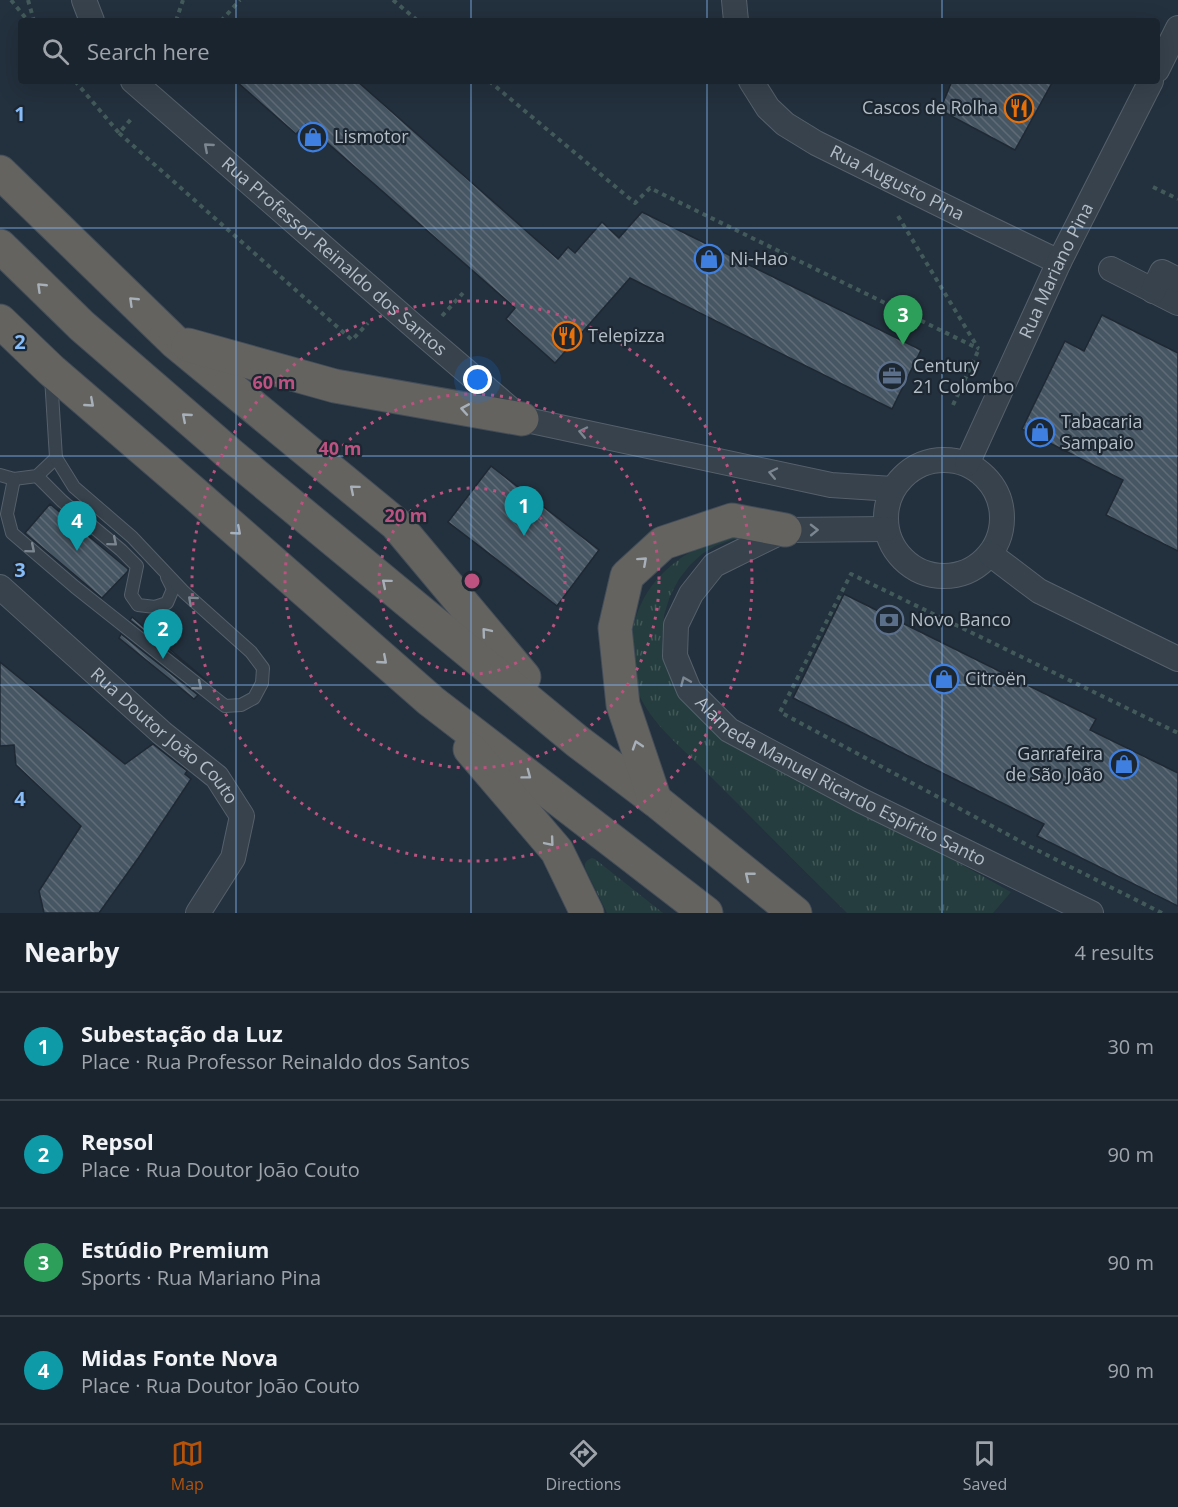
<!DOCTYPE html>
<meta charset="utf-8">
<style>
:root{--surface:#1a242e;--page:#232c36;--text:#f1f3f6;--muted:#9fa4aa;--line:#38414a;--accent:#b45309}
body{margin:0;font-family:"Open Sans",sans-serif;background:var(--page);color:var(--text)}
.you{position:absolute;left:478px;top:380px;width:21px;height:21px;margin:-15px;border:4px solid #fff;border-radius:50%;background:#1a73e8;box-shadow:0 0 0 9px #1a73e833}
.badge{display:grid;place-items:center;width:39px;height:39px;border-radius:50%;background:var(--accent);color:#fff;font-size:20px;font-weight:700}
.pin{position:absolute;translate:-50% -50px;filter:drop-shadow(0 2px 3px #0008)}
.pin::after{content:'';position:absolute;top:32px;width:21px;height:18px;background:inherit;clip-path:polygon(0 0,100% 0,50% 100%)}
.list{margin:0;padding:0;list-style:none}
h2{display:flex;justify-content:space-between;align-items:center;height:78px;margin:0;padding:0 24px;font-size:26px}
h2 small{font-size:20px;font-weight:400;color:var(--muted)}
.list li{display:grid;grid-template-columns:39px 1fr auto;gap:18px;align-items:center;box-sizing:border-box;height:108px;padding:0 24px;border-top:2px solid var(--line)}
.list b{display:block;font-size:22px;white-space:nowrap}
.list p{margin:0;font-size:20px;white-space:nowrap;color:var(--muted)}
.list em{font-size:20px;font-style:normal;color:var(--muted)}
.icon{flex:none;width:33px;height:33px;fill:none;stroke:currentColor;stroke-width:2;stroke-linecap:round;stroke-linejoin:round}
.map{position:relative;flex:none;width:1178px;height:913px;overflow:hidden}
.search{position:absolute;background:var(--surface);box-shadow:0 6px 24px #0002;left:18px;right:18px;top:18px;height:66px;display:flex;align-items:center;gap:15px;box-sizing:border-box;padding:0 21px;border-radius:6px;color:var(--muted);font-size:22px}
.sheet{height:510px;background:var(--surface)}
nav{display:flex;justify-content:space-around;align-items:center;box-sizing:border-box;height:84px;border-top:2px solid var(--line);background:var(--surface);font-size:16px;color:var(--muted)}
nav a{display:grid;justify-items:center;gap:3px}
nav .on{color:var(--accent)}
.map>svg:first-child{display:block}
.grass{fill:url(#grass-tufts)}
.building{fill:url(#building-back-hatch);stroke:#1e2934;stroke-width:1.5}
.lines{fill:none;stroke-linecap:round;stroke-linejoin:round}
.service-casing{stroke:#55606b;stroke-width:14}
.minor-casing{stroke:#55606b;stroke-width:26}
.trunk-casing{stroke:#424d58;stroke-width:35}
.path{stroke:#435a5b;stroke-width:4;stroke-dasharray:4.5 4.5;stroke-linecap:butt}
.service{stroke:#37424d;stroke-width:12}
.minor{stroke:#37424d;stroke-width:24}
.trunk{stroke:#646360;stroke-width:33}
.oneway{stroke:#7b8691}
.oneway2{stroke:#a7b0b8}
.grid{fill:none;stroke:#87bcf9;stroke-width:1.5;stroke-opacity:0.55}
.ring{fill:none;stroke:#bd5281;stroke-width:3;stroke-dasharray:3 6}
.labels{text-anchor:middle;stroke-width:4.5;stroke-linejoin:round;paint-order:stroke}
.poi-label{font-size:18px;fill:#b3bdc8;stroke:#1c2732;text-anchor:start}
.street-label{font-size:18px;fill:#b3bdc8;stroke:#1c2732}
.grid-label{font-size:20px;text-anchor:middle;font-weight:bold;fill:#87bcf9;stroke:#1c2732;stroke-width:4.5;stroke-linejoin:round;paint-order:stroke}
.centre{fill:#bd5281;stroke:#1c2732;stroke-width:3}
.ring-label{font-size:18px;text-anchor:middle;font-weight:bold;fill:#bd5281;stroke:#1c2732;stroke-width:4.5;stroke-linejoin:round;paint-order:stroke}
</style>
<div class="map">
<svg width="1178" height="913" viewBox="0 0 1178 913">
<defs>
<pattern id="grass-tufts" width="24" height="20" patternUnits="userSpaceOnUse" patternTransform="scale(1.5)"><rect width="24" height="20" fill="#253d3e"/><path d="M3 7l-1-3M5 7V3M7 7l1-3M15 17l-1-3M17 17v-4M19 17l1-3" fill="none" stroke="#425758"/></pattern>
<pattern id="building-back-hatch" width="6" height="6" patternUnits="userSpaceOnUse" patternTransform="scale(1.5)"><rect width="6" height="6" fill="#475663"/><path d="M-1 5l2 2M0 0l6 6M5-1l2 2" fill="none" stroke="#5f6c78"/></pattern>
</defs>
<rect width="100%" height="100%" fill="#23303d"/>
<g class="grass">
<path d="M745,535L715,546L702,554L690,565L679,579L670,596L664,615L662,641L666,663L741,742L1011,892L993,913H847C800,867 754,820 708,774C684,749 654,727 639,695C626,666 628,630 642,602C655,575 684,551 713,542C723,539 734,537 745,535Z"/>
<path d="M592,858L595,859L663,913H607L585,868C584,863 586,860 592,858Z"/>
</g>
<g class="building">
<polygon points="236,81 357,81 558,259 568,247 575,253 602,222 619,238 642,212 921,350 892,409 630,278 555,363 506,319 515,308 306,124 296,134"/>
<polygon points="952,81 1053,81 1015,150 940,110"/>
<polygon points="1102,315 1178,353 1178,551 1106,515 1123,480 1022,429 1065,341 1084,351"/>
<polygon points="491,466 599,550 557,606 448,522"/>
<polygon points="50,504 128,569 128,571 102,598 25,533"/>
<polygon points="844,594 1096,719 1090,730 1178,773 1178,906 1037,836 1044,824 793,698"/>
<polygon points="132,617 207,681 130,620"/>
<polygon points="121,634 198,695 194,699 119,638"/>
<polygon points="0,662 125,764 153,744 187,771 185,774 191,779 139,857 99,913 44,913 39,891 81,826 16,765 14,745 0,746"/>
</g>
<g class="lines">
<g class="service-casing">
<g id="service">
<polyline points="0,475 14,479 37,476 56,458 51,377"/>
<polyline points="37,476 62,501 121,550 137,566 131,595 138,605 155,607 167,603 173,589 167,577"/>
<polyline points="14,479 7,514 12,533 75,587 225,706 241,705 254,698 262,683 263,668 251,652 184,592 132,537 74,487 56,458"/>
</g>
</g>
<g class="minor-casing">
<g id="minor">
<polyline points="84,0 92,21"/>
<polyline points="734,0 736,21"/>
<polyline points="1157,70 1178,28"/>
<path id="s1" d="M133,81L424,335L522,419L831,485L893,489"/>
<path id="s2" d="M751,81L768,108L785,124L816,143L978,223L1059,262"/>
<polyline points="1111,269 1178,303"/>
<polyline points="1153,291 1162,272 1178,280"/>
<circle cx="944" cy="518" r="58"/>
<path id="s3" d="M967,464L1059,262L1151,81"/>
<path id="s4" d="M886,529L785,530L714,565L691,594L676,625L675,656L689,690L729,730L860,800L1091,913"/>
<polyline points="990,554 1039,591 1178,659"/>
<path id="s5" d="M0,587L162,733L217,777L242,816L233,858L198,913"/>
</g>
</g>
<g class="trunk-casing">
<g id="trunk">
<polyline points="0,172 175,342 396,524 524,677"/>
<polyline points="0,246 82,326 231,455 577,741 655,800 795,913"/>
<polyline points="0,321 51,370 195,494 431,701 706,913"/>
<polyline points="188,345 335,386 522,419"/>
<polyline points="470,749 557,851 587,913"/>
<polyline points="655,800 623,705 615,628 627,576 663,543 732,520 785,530"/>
</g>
</g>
<g class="path">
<polyline points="11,0 28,21"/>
<polyline points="28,0 34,21"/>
<polyline points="393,0 418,21"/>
<polyline points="176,21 183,0"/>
<polyline points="221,21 240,0"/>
<polyline points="75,81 119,133 133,117"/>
<polyline points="489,81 635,203 650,188 979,349"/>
<polyline points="119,133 352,340 368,323"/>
<polyline points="1153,187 1178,199"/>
<polyline points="898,216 978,348"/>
<polyline points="442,316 463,293"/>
<polyline points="953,405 979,349"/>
<polyline points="1162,913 1031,847 780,712 851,574 1178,733"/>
</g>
<use href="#service" class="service"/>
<use href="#minor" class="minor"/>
<use href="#trunk" class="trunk"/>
</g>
<defs><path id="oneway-chevron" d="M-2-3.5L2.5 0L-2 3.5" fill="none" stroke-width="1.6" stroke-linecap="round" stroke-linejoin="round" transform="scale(1.5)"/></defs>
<g class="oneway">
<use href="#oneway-chevron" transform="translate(208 147) rotate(-139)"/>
<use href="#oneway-chevron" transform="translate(583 432) rotate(-168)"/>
<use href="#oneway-chevron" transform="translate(773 473) rotate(-168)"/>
<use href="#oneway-chevron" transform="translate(814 530) rotate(-1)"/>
<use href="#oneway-chevron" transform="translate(113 542) rotate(40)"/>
<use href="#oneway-chevron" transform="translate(31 549) rotate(40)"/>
<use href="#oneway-chevron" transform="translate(192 600) rotate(-138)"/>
<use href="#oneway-chevron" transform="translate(685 681) rotate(-113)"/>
<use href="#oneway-chevron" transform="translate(198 686) rotate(39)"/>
</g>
<g class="oneway2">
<use href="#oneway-chevron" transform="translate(41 287) rotate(-136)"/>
<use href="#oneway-chevron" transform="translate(133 301) rotate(-136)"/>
<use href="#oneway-chevron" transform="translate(90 403) rotate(41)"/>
<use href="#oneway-chevron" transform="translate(465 409) rotate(-170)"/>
<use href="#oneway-chevron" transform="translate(186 417) rotate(-139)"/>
<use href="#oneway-chevron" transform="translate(354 489) rotate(-140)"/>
<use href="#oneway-chevron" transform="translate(237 531) rotate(41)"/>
<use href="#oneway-chevron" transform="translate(643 561) rotate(-42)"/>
<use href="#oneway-chevron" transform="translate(386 583) rotate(-140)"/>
<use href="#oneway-chevron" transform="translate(486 632) rotate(-130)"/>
<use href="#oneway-chevron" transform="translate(383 660) rotate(41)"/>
<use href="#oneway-chevron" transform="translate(637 745) rotate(-108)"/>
<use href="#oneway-chevron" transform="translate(527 775) rotate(37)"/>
<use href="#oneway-chevron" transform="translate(550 842) rotate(50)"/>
<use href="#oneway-chevron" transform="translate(749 876) rotate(-141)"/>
</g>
<path class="grid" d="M236,0V21M471,0V21M707,0V21M942,0V21M236,81V913M471,81V913M707,81V913M942,81V913M0,228H1178M0,456H1178M0,685H1178"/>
<g class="ring">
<circle cx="472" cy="581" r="93"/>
<circle cx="472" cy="581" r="187"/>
<circle cx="472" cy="581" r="280"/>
</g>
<defs>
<g id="restaurant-ring" transform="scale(1.5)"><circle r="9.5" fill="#1c2732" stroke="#e8710a" stroke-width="1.5"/><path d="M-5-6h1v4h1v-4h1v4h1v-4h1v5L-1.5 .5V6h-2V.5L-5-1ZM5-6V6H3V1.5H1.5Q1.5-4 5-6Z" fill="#e8710a"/></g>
<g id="shop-ring" transform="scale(1.5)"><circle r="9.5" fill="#1c2732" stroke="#3f7fe0" stroke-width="1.5"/><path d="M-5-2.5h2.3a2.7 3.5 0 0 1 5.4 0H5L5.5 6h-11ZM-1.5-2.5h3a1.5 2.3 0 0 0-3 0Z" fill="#3f7fe0"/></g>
<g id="office-ring" transform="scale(1.5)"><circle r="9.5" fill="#1c2732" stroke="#5c6f8a" stroke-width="1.5"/><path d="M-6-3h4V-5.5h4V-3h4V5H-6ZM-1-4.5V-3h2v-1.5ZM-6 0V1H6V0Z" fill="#5c6f8a"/></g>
<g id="bank-ring" transform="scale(1.5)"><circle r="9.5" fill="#1c2732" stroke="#5c6f8a" stroke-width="1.5"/><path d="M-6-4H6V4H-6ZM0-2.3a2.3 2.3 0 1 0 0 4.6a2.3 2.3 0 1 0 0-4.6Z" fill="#5c6f8a"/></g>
</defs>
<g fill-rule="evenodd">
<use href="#restaurant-ring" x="1019" y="108"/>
<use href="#shop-ring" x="313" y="137"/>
<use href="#shop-ring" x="709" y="259"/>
<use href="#restaurant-ring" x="567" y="336"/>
<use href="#office-ring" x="892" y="376"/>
<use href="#shop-ring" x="1040" y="432"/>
<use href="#bank-ring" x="889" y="620"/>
<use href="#shop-ring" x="944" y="679"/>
<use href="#shop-ring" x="1124" y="764"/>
</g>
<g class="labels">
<g class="poi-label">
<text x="998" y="114" text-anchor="end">Cascos de Rolha</text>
<text x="334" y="143">Lismotor</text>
<text x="730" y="265">Ni-Hao</text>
<text x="588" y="342">Telepizza</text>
<text x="913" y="372">Century<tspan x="913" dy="21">21 Colombo</tspan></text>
<text x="1061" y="428">Tabacaria<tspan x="1061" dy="21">Sampaio</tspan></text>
<text x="910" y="626">Novo Banco</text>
<text x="965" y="685">Citroën</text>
<text x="1103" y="760" text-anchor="end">Garrafeira<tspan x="1103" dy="21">de São João</tspan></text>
</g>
<g class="street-label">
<text dy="6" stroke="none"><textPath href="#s2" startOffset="182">Rua Augusto Pina</textPath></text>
<text dy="6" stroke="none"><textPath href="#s1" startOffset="267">Rua Professor Reinaldo dos Santos</textPath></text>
<text dy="6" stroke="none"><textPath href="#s3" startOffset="213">Rua Mariano Pina</textPath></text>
<text dy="6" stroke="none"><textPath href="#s5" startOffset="222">Rua Doutor João Couto</textPath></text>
<text dy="6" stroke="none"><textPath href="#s4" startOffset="498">Alameda Manuel Ricardo Espírito Santo</textPath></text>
</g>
</g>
<g class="grid-label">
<text x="20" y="121">1</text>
<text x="20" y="349">2</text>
<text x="20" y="577">3</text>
<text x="20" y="806">4</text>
</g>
<circle cx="472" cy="581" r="9" class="centre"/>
<g class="ring-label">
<text x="274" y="389">60 m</text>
<text x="340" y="455">40 m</text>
<text x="406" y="522">20 m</text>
</g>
</svg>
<div class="you"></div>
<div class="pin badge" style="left:524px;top:536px;background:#0f9aa8">1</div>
<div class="pin badge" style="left:163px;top:659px;background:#0f9aa8">2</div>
<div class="pin badge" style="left:903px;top:345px;background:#2e9e5b">3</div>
<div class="pin badge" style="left:77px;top:551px;background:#0f9aa8">4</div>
<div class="search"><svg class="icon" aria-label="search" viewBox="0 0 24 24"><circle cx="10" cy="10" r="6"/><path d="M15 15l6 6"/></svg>Search here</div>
</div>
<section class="sheet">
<h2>Nearby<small>4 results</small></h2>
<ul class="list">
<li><span class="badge" style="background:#0f9aa8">1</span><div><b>Subestação da Luz</b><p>Place · Rua Professor Reinaldo dos Santos</p></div><em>30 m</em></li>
<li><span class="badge" style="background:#0f9aa8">2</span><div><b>Repsol</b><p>Place · Rua Doutor João Couto</p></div><em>90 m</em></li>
<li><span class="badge" style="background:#2e9e5b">3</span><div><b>Estúdio Premium</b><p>Sports · Rua Mariano Pina</p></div><em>90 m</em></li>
<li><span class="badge" style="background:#0f9aa8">4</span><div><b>Midas Fonte Nova</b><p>Place · Rua Doutor João Couto</p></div><em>90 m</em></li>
</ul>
</section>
<nav>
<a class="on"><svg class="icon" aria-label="map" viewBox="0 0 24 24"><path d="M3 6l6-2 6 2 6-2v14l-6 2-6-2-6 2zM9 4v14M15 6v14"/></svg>Map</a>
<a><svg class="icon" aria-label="directions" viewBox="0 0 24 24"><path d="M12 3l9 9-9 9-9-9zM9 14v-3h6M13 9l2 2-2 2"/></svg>Directions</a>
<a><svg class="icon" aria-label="saved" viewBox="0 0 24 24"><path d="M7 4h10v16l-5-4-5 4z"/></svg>Saved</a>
</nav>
